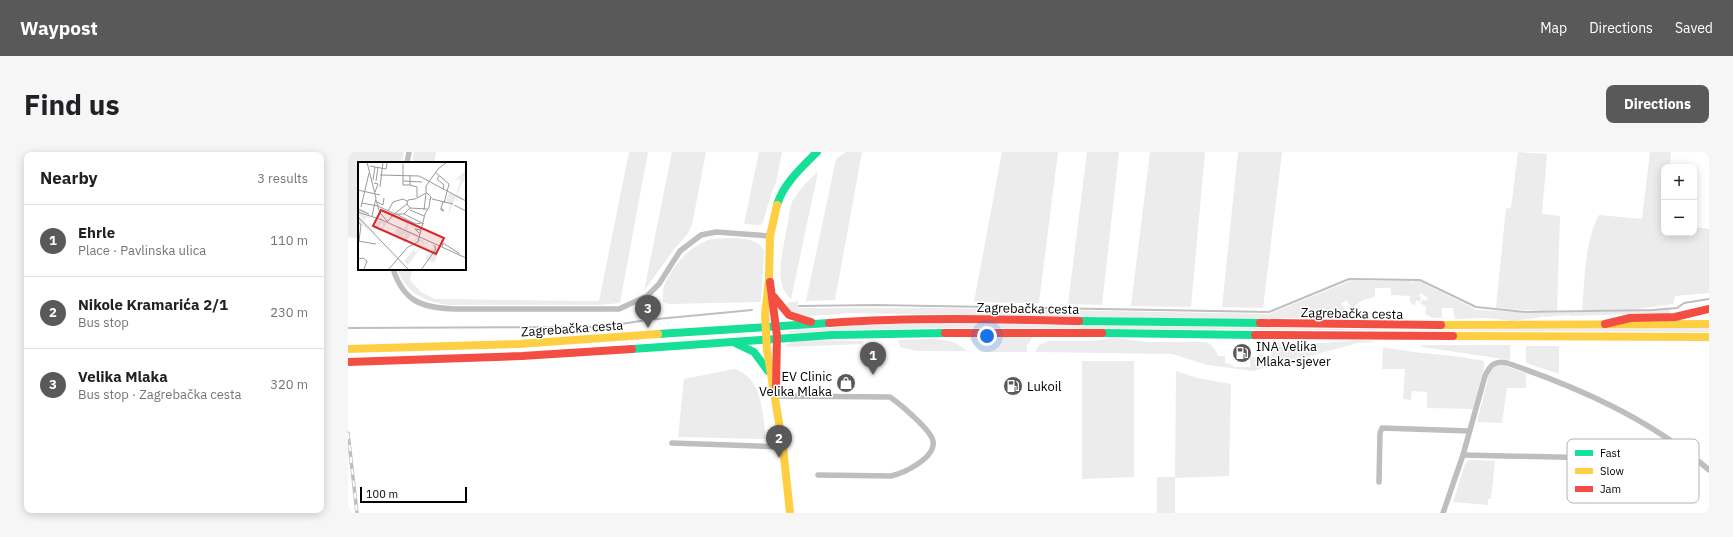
<!DOCTYPE html>
<meta charset="utf-8">
<style>
:root{--surface:#fff;--page:#f6f6f6;--text:#202124;--muted:#757577;--line:#e0e0e0;--accent:#595959}
body{margin:0;font-family:"IBM Plex Sans",sans-serif;background:var(--page);color:var(--text)}
.controls{position:absolute;right:12px;top:12px;display:grid;overflow:hidden;border-radius:8px;box-shadow:0 2px 10px #0003}
.controls button{width:36px;height:36px;display:grid;place-items:center;padding:0;border:0;border-bottom:1px solid var(--line);background:var(--surface);color:var(--text);font:20px sans-serif}
.scale{position:absolute;left:12px;bottom:10px;width:107px;box-sizing:border-box;padding-left:4px;border:2px solid #000;border-top:0;font-size:11px;line-height:14px;white-space:nowrap;color:#000;-webkit-text-stroke:3px #fff;paint-order:stroke}
.you{position:absolute;left:639px;top:184px;width:14px;height:14px;margin:-10px;border:3px solid #fff;border-radius:50%;background:#1a73e8;box-shadow:0 0 0 6px #1a73e833}
.badge{display:grid;place-items:center;width:26px;height:26px;border-radius:50%;background:var(--accent);color:#fff;font-size:13px;font-weight:700}
.pin{position:absolute;translate:-50% -33px;filter:drop-shadow(0 1px 2px #0008)}
.pin::after{content:'';position:absolute;top:21px;width:14px;height:12px;background:inherit;clip-path:polygon(0 0,100% 0,50% 100%)}
.list{margin:0;padding:0;list-style:none}
h2{display:flex;justify-content:space-between;align-items:center;height:52px;margin:0;padding:0 16px;font-size:17px}
h2 small{font-size:13px;font-weight:400;color:var(--muted)}
.list li{display:grid;grid-template-columns:26px 1fr auto;gap:12px;align-items:center;box-sizing:border-box;height:72px;padding:0 16px;border-top:1px solid var(--line)}
.list b{display:block;font-size:15px;white-space:nowrap}
.list p{margin:0;font-size:13px;white-space:nowrap;color:var(--muted)}
.list em{font-size:13px;font-style:normal;color:var(--muted)}
.map{position:relative;flex:none;width:1361px;height:361px;overflow:hidden;border-radius:8px}
header{display:flex;align-items:center;gap:24px;box-sizing:border-box;height:56px;padding:0 20px;background:var(--accent);color:#fff}
header strong{font-size:19px}
nav{display:flex;gap:22px;margin-inline-start:auto;font-size:14px}
.intro{display:flex;align-items:center;justify-content:space-between;box-sizing:border-box;height:96px;padding:0 24px}
h1{margin:0;font-size:28px}
.button{padding:10px 18px;border-radius:8px;background:var(--accent);color:#fff;font-size:14px;font-weight:700}
main{display:flex;gap:24px;padding:0 24px}
aside{flex:1;background:var(--surface);border-radius:8px;box-shadow:0 2px 10px #0003}
.map>svg:first-child{display:block}
.green{fill:#ececec}
.lines{fill:none;stroke-linecap:round;stroke-linejoin:round}
.stream{stroke:#bfbfbf;stroke-width:2}
.street{stroke:#bebebe;stroke-width:5.5}
.fast{stroke:#16e098;stroke-width:8}
.slow{stroke:#ffcf43;stroke-width:8}
.jam{stroke:#f24e42;stroke-width:8}
.rail-casing{stroke:#bebebe;stroke-width:3.5}
.rail{stroke:#fff;stroke-width:2;stroke-dasharray:6;stroke-linecap:butt}
.labels{text-anchor:middle;stroke-width:3;stroke-linejoin:round;paint-order:stroke}
.street-label{font-size:13px;fill:#000;stroke:#fff}
.poi-label{font-size:13px;fill:#000;stroke:#fff;text-anchor:start}
.inset-road{fill:none;stroke:#999;stroke-width:1}
.view{fill:#d62828;fill-opacity:0.15;stroke:#d62828;stroke-width:2}
.inset-edge{fill:none;stroke:#000;stroke-width:2}
.key{fill:#fff;stroke:#b2b2b2;stroke-width:1}
.key-label{font-size:11px;fill:#000}
</style>
<header>
<strong>Waypost</strong>
<nav><a>Map</a><a>Directions</a><a>Saved</a></nav>
</header>
<div class="intro"><h1>Find us</h1><a class="button">Directions</a></div>
<main>
<aside>
<h2>Nearby<small>3 results</small></h2>
<ul class="list">
<li><span class="badge">1</span><div><b>Ehrle</b><p>Place · Pavlinska ulica</p></div><em>110 m</em></li>
<li><span class="badge">2</span><div><b>Nikole Kramarića 2/1</b><p>Bus stop</p></div><em>230 m</em></li>
<li><span class="badge">3</span><div><b>Velika Mlaka</b><p>Bus stop · Zagrebačka cesta</p></div><em>320 m</em></li>
</ul>
</aside>
<div class="map">
<svg width="1361" height="361" viewBox="0 0 1361 361">
<rect width="100%" height="100%" fill="#fff"/>
<g class="green">
<polygon points="0,0 56,0 54,11 11,11 11,87 0,85"/>
<polygon points="66,0 88,0 86,11 64,11"/>
<path d="M281,0H300L272,151L251,153H101C77,150 58,141 49,117H64L62,128L73,140L87,147L251,149Z"/>
<polygon points="324,0 358,0 344,73 339,83 326,97 296,139"/>
<polygon points="411,0 434,0 428,31 423,42 415,70 413,73 396,72"/>
<polygon points="498,0 514,0 487,148 458,149 488,7"/>
<polygon points="654,0 710,0 691,151 626,150"/>
<polygon points="739,0 771,0 754,153 720,152"/>
<polygon points="802,0 857,0 843,155 783,154"/>
<polygon points="890,0 934,0 915,156 874,155"/>
<polygon points="1170,0 1199,2 1194,62 1212,64 1209,160 1148,156 1158,56 1163,56"/>
<path d="M1302,0H1323L1322,15H1316V81H1346V75L1361,77V141L1327,144L1325,152L1288,157L1234,159C1237,127 1236,92 1251,63L1294,67Z"/>
<path d="M470,20L443,147C424,132 436,96 439,75C441,67 441,56 445,48C452,37 460,28 470,20Z"/>
<path d="M363,87C378,87 409,82 416,99L413,150L320,152L315,150C315,145 314,136 317,132C326,112 342,94 363,87Z"/>
<path d="M1002,129H1063V132L1065,129H1071L1129,158L1195,161L1322,158V161L1223,164L1221,163L1196,165L1195,163L1194,165L1166,169L1138,166L1107,167L1105,156H1094V165L1101,166H1085L1077,162L1078,155L1072,151L1075,147L1078,149L1080,146L1073,141L1071,144L1074,146L1071,150L1068,148L1067,154L1062,150V144L1043,143V136H1027V145L1015,148L1004,156L998,148L993,152L998,159L989,166H937L921,168L500,161C484,162 452,168 440,158L439,151L450,149V156H595L921,162Z"/>
<polygon points="594,171 1067,178 1361,176 1361,180 605,176 501,178 441,181 441,179 514,173"/>
<polygon points="620,185 683,185 684,186 679,194 679,200 633,200"/>
<path d="M768,186L801,190H857C865,192 868,199 870,204H877V211L882,212L886,215H902V205H908L909,209L907,210L909,216L914,214L913,208H910L909,205L912,204L913,201L920,207L924,203L917,195L924,191H978L1009,188L1031,190L1010,191L905,219L860,213L824,202L687,200L691,193L700,189H743Z"/>
<polygon points="465,188 516,189 514,192 440,195 437,193 447,189"/>
<path d="M550,188C569,188 606,182 618,199H570L552,195Z"/>
<polygon points="1074,193 1162,193 1162,208 1074,195"/>
<polygon points="1178,194 1211,194 1211,222 1178,211"/>
<path d="M1035,195C1068,202 1102,202 1136,209V216L1125,257L1079,256V240L1064,239L1063,248L1055,247L1057,217H1034Z"/>
<polygon points="734,209 786,209 786,325 734,327"/>
<polygon points="1154,213 1178,221 1178,236 1159,236 1154,271 1129,270 1142,219 1146,214"/>
<path d="M386,217C416,226 414,262 418,287L330,285L336,227Z"/>
<polygon points="828,219 849,226 883,232 881,324 827,326 827,361 809,361 809,325 827,325"/>
<polygon points="1121,308 1147,309 1143,347 1140,347 1140,353 1105,350 1117,312"/>
</g>
<g class="lines">
<g class="stream">
<polyline points="451,154 527,153 921,160 1001,127 1072,128 1128,155 1177,160 1305,158 1329,156 1336,151 1361,147"/>
<polyline points="1,176 254,175 299,168 404,158"/>
</g>
<g class="street">
<polyline points="59,11 61,0"/>
<path d="M45,117C56,150 74,156 107,157H271L299,144L311,132L332,99L353,83L368,80L422,84"/>
<path d="M427,244L542,245C552,252 583,278 585,289C588,306 556,321 543,324L470,323"/>
<polyline points="324,291 435,295"/>
<polyline points="1115,303 1249,306 1264,309 1319,329"/>
<polyline points="1031,330 1032,281 1034,276 1121,279"/>
<path d="M1095,361L1115,303L1137,224C1142,213 1147,208 1159,211C1232,236 1302,267 1361,318"/>
</g>
<g class="fast">
<path d="M429,53C435,32 454,15 469,0"/>
<polyline points="731,169 912,171"/>
<polyline points="754,181 907,183"/>
<polyline points="310,182 481,171"/>
<polyline points="387,191 406,200 420,219"/>
<polyline points="284,197 484,183 597,181"/>
</g>
<g class="slow">
<polyline points="429,53 422,84 421,127 417,163 419,198 435,295 442,361"/>
<polyline points="1093,173 1361,172"/>
<polyline points="1105,184 1361,185"/>
<polyline points="0,197 171,192 310,182"/>
</g>
<g class="jam">
<polyline points="422,130 429,184 428,238"/>
<polyline points="426,145 441,163 463,170"/>
<path d="M481,171C564,165 648,167 731,169"/>
<polyline points="912,171 1093,173"/>
<polyline points="1257,172 1282,166 1327,165 1361,157"/>
<polyline points="597,181 754,181"/>
<polyline points="907,183 1105,184"/>
<polyline points="0,210 174,204 284,197"/>
</g>
<g class="rail-casing">
<polyline id="rail" points="0,281 9,361"/>
</g>
<use href="#rail" class="rail"/>
</g>
<defs>
<g id="fuel-disc" transform="scale(1)"><circle r="9.5" fill="#595959" stroke="#fff"/><path d="M-5.5-6h7V0h2V4h1.3V-2.5L3-4.5l.8-.8L6-3V5H2.5V1h-1V6h-7ZM-4.2-4.7v3.2H.2V-4.7Z" fill="#fff"/></g>
<g id="shop-disc" transform="scale(1)"><circle r="9.5" fill="#595959" stroke="#fff"/><path d="M-5-2.5h2.3a2.7 3.5 0 0 1 5.4 0H5L5.5 6h-11ZM-1.5-2.5h3a1.5 2.3 0 0 0-3 0Z" fill="#fff"/></g>
</defs>
<g fill-rule="evenodd">
<use href="#fuel-disc" x="894" y="201"/>
<use href="#shop-disc" x="498" y="231"/>
<use href="#fuel-disc" x="665" y="234"/>
</g>
<g class="labels">
<g class="street-label">
<text transform="translate(680 156) rotate(1)" y="5">Zagrebačka cesta</text>
<text transform="translate(1004 161) rotate(1)" y="5">Zagrebačka cesta</text>
<text transform="translate(224 176) rotate(-4)" y="5">Zagrebačka cesta</text>
</g>
<g class="poi-label">
<text x="908" y="199">INA Velika<tspan x="908" dy="15">Mlaka-sjever</tspan></text>
<text x="484" y="229" text-anchor="end">EV Clinic<tspan x="484" dy="15">Velika Mlaka</tspan></text>
<text x="679" y="239">Lukoil</text>
</g>
</g>
<g transform="translate(10 10)">
<rect width="108" height="108" fill="#fff"/>
<path d="M108,2V14L105,17H108L104,21L99,33L105,36L103,39L100,36L98,39V34L90,54L92,42L88,38L91,31L98,33L103,17L97,18L106,10ZM7,42V49L13,54H15L34,63L41,64L46,67L49,61L51,62L49,68L62,74H58L61,76L59,81L60,76L54,82L59,75L53,72L46,82L44,80L48,70L41,78L46,69L40,78L38,76L41,67L31,84L39,66L29,61L24,68L25,60L16,69L17,73L1,56L13,71L0,60V53L15,68L19,62L16,60L17,58L27,60L3,50L15,57L8,55L7,59L0,52V47L4,48L0,45L6,48ZM62,77L67,80L50,103L46,99L61,81L56,89L58,90L65,81L61,79ZM69,80L77,83L78,84V87L81,89L74,108L77,98L75,101L67,97L77,84L70,80L60,92Z" fill="#ececec"/>
<path class="inset-road" d="M9,0L18,36L14,54M45,2V23H52M12,4L28,7L29,1M77,10L91,22L86,41M22,13L61,14L108,39M52,13V23L59,25V35M81,14L79,17L86,23L85,27M15,18L17,5M18,19L20,5M45,19L64,20M16,21L20,22L17,30M22,25L25,0M0,28L22,33M73,35L68,30V24L80,7L89,0M74,37L95,42M18,38L22,51L30,60M19,40L25,43L26,36M4,41L20,44L37,52M96,43L108,49M3,45L11,11M52,46L49,42L50,38L57,37L68,31M52,46L69,47M83,46L86,49L83,48V46L85,40M0,47L11,52M52,48L66,54M66,48L68,31M30,49L35,40L45,37L49,39M0,50L24,58M36,52L49,42M38,52L58,62L63,61M46,52L66,62M0,55L51,108M22,57L108,96M0,59L3,63L1,79M30,59L36,52H46L52,46M62,72L57,67L63,68M0,79L18,82M84,85L85,81L102,92M0,97L5,96L9,99L6,107M30,108L50,85L60,80L67,52L71,45L72,38V37L73,36V35L72,38M63,108L78,87L76,83"/>
<path class="view" d="M23,48L86,76L78,92L15,64Z"/>
<rect width="108" height="108" class="inset-edge"/>
</g>
<rect x="1219" y="287" width="132" height="64" rx="6" class="key"/>
<rect x="1227" y="298" width="18" height="6" fill="#16e098"/>
<rect x="1227" y="316" width="18" height="6" fill="#ffcf43"/>
<rect x="1227" y="334" width="18" height="6" fill="#f24e42"/>
<g class="key-label">
<text x="1252" y="305">Fast</text>
<text x="1252" y="323">Slow</text>
<text x="1252" y="341">Jam</text>
</g>
</svg>
<div class="controls">
<button>+</button>
<button>−</button>
</div>
<div class="scale">100 m</div>
<div class="you"></div>
<div class="pin badge" style="left:525px;top:223px">1</div>
<div class="pin badge" style="left:431px;top:306px">2</div>
<div class="pin badge" style="left:300px;top:176px">3</div>
</div>
</main>
